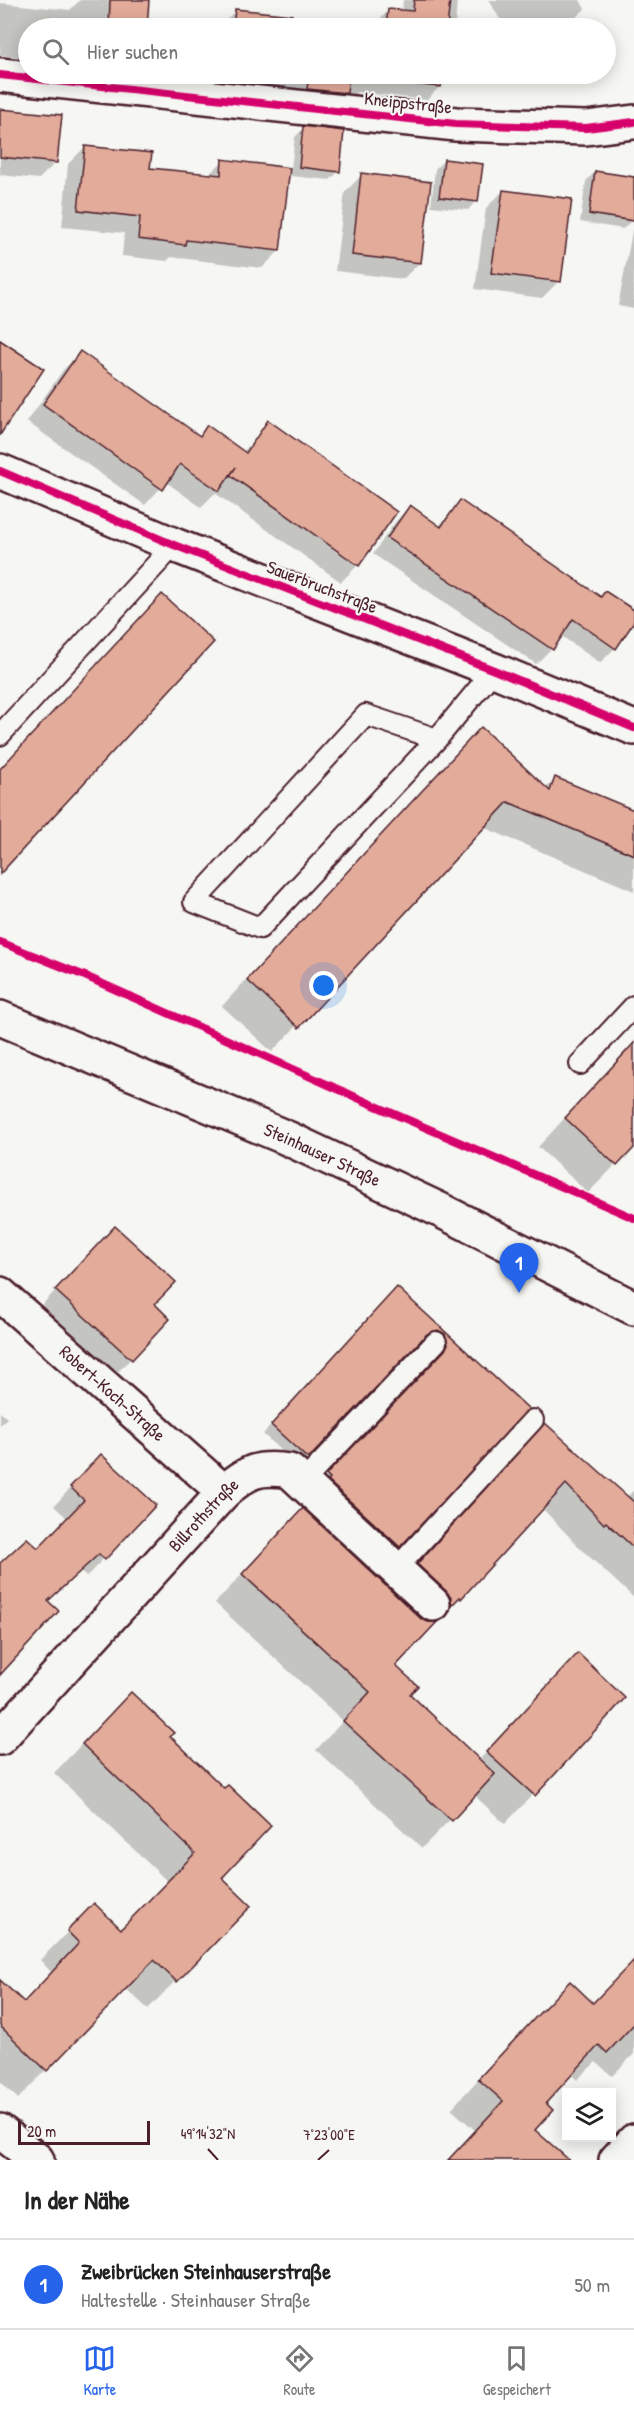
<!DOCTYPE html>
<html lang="de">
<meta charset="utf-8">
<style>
:root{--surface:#fff;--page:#f2f2f2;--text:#222;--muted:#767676;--line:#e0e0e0;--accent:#2563eb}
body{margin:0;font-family:"Patrick Hand",sans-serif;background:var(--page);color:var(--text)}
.controls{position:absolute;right:18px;bottom:18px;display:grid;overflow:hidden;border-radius:0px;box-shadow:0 3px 15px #0003}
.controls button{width:54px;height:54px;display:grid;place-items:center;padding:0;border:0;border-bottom:2px solid var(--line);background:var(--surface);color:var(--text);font:30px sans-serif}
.scale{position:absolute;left:18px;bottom:15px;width:132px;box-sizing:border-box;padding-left:6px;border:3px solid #4a1f2b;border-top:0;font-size:16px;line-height:21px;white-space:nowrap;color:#4a1f2b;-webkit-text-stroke:4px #f6f6f2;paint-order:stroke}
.you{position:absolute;left:324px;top:986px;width:21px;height:21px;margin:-15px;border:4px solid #fff;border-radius:50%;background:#1a73e8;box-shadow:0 0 0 9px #1a73e833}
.badge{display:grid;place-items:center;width:39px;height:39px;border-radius:50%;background:var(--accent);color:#fff;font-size:20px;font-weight:700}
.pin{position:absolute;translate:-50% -50px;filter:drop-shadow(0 2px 3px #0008)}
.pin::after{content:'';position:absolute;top:32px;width:21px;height:18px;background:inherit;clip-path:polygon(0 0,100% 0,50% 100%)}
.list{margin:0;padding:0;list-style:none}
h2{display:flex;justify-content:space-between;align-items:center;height:78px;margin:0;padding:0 24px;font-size:26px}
h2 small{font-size:20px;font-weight:400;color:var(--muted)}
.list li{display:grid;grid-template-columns:39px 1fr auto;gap:18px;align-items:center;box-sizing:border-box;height:90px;padding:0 24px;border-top:2px solid var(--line)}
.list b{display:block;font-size:22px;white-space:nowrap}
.list p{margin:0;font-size:20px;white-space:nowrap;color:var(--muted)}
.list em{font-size:20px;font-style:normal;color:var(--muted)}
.icon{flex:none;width:33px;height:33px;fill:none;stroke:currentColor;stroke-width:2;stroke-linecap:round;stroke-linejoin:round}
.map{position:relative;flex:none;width:634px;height:2160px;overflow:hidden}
.search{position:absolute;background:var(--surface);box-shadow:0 3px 15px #0003;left:18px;right:18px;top:18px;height:66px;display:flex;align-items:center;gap:15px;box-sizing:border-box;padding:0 21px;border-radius:33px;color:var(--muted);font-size:22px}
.sheet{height:168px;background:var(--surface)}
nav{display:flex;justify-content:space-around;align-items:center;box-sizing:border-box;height:84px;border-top:2px solid var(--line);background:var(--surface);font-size:16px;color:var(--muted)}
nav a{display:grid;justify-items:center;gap:3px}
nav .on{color:var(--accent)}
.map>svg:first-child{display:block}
.shadow{fill:#0003}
.building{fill:#e3ac9a;stroke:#4a1f2b;stroke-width:1.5}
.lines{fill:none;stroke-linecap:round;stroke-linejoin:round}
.service-casing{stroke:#4a1f2b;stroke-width:24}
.minor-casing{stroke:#4a1f2b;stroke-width:38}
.secondary-casing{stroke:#4a1f2b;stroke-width:38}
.service{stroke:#f6f6f2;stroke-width:20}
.minor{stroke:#f6f6f2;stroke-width:33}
.secondary{stroke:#f6f6f2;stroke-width:33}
.cycleway-casing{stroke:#f6f6f2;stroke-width:11}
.cycleway{stroke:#d6006c;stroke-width:8}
.ticks{fill:none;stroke:#4a1f2b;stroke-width:2}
.labels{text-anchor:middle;stroke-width:4.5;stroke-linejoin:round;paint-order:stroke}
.street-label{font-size:18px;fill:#4a1f2b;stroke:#f6f6f2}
.ticks-label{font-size:15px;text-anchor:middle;fill:#4a1f2b;stroke:#f6f6f2;stroke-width:4.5;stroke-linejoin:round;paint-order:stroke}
</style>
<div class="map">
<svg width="634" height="2160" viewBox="0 0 634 2160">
<rect width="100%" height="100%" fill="#f6f6f2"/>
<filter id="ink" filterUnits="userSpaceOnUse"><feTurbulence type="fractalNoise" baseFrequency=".0167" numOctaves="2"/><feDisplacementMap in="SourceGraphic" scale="12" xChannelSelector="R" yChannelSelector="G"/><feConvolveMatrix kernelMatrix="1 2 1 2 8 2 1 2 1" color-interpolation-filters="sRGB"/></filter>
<g filter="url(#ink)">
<g class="shadow">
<polygon points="80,0 147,0 145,28 28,28 28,58 0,55 0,3 70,10"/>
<polygon points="403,0 457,0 455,28 375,28 375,24 388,11 402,12"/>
<polygon points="489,0 580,0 585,9 564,28 505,28"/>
<polygon points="235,11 290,17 289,28 222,28 222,24"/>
<polygon points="217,74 441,74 440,86 427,100 357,92 349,100 216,85"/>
<polygon points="0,110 56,162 39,179 0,175"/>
<polygon points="304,128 339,171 330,180 290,176 295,137"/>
<polygon points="85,147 148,169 208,175 223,161 279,251 262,268 171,257 167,261 122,256 124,233 62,227 68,164"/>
<polygon points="444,160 476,201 468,210 431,206 435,169"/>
<polygon points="595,172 634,178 632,220 623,229 580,222 586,181"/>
<polygon points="362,175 420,262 403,279 335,271 345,192"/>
<polygon points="503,191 559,281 542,298 475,289 486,208"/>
<polygon points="634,221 634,309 618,306"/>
<polygon points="80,353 198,437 208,427 243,452 269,422 395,513 358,565 341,582 215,493 201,507 166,482 145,505 27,422 63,370"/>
<polygon points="460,502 601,598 634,612 634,619 615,648 600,663 560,635 551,649 536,664 373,554 395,522 410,507 438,527"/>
<polygon points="162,596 0,871 0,769"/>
<polygon points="455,755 545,789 556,779 634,812 634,891 483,827 272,1052 222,1006"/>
<polygon points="634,1043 634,1146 588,1193 538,1147"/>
<polygon points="100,1242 152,1305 168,1319 117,1373 42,1305"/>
<polygon points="397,1289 527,1409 390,1555 318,1485 436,1361 440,1354 436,1343 429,1338 417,1342 298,1467 263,1434"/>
<polygon points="0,1412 7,1418 0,1425"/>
<polygon points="545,1425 627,1497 634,1490 634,1598 580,1548 542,1508 394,1666 408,1694 479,1760 578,1655 623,1698 505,1824 474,1795 422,1848 316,1750 343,1721 215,1603 303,1510 419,1619 427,1623 422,1615 394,1589"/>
<polygon points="84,1473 154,1505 86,1577 80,1571 47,1602 0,1673 0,1566 38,1550 67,1518 54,1506"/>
<polygon points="103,1722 168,1736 220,1878 249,1906 148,2009 125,1988 18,2099 0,2081 0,2002 23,2003 52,1973 40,1960 94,1905 121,1931 168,1882 54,1773"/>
<polygon points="634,1960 634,2054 612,2076 596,2062 577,2080 571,2074 543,2103 533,2130 536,2160 449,2160 476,2131 451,2109 541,2011 592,2004"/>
</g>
<g class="building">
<polygon points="110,0 149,0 147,28 109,28"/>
<polygon points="414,0 450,0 447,28 386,28 388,9 413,11"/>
<polygon points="235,9 292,15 290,28 233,28"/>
<polygon points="309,74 349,74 347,93 307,89"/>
<polygon points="382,74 443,74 441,87 381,81"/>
<polygon points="0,109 62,115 57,163 0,157"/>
<polygon points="303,126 344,131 340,172 299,167"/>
<polygon points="85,146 152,153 150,168 221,175 222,159 290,168 280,251 186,240 185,245 138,239 140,217 78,210"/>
<polygon points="444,159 483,164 478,202 439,197"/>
<polygon points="595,171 634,177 634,221 589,214"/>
<polygon points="361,173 431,182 421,263 352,255"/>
<polygon points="503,190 572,199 561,282 491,273"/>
<polygon points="0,340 44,369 0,435"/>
<polygon points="80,351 200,436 207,425 246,453 268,420 397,512 359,566 230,475 236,467 219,491 180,464 163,490 43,404"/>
<polygon points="460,500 601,597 605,591 634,610 634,622 616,649 573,619 553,650 387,538 410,505 441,527"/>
<polygon points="162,594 214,642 0,874 0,769"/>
<polygon points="481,727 550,791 555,777 634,810 634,855 508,802 299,1028 247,980"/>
<polygon points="634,1043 634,1148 617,1166 565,1118"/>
<polygon points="115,1226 176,1282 155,1304 170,1319 132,1360 55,1290"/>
<polygon points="397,1287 529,1409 400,1547 328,1481 330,1479 326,1475 445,1350 448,1344 445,1334 438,1330 427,1334 308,1459 271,1425"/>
<polygon points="545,1423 634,1502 634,1548 606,1522 604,1524 566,1484 461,1599 460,1597 451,1606 451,1598 446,1591 417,1564"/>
<polygon points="101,1454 156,1505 105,1560 99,1554 48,1601 59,1611 0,1675 0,1563 27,1538 38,1548 84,1500 70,1487"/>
<polygon points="303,1508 420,1618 428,1622 437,1622 396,1666 418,1686 410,1694 495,1774 452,1821 343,1721 370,1692 242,1574"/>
<polygon points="578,1653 625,1698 535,1796 486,1752"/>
<polygon points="131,1692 174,1733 170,1736 224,1788 228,1785 271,1826 222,1878 251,1906 177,1982 154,1960 47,2071 0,2026 0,1980 24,2002 79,1943 67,1931 94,1903 121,1929 195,1853 82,1744"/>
<polygon points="634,1960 634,2024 607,2053 599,2045 546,2103 553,2110 535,2130 569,2160 448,2160 503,2101 478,2079 534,2019 570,1981 593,2003"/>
</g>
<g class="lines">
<g class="service-casing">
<g id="service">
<polyline points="0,735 174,545"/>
<polyline points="437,739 366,715 194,902 260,928 437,739 494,670"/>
<polyline points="580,1064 634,1006"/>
<polyline points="303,1482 436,1342"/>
<polyline points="396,1569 533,1420"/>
</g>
</g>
<g class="minor-casing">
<g id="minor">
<polyline points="0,75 456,124 586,128 634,122"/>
<polyline points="0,471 174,545 494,670 634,728"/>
<path id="s1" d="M0,1294L224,1492"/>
<path id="s2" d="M0,1738L224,1492C248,1471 258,1466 290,1471L433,1604"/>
<polyline points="0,2131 37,2160"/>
<polyline points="616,2160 634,2141"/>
</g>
</g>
<g class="secondary-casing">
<g id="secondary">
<path id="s3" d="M0,1018L287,1138L440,1210L634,1308"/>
</g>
</g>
<use href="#service" class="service"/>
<use href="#minor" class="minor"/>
<use href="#secondary" class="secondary"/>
<g class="cycleway-casing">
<g id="cycleway">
<polyline points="0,75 456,124 586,128 634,122"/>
<polyline points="0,471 174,545 494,670 634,728"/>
<polyline points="0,942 85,976 369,1103 634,1218"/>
</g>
</g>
<use href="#cycleway" class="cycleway"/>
</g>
</g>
<path class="ticks" d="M208,2149L218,2160M318,2160L329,2150"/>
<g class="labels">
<g class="street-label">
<text transform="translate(408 103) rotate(6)" y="6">Kneippstraße</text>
<text transform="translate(322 587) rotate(21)" y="6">Sauerbruchstraße</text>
<text dy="6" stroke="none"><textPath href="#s3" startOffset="350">Steinhauser Straße</textPath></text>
<text dy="6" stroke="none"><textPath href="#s1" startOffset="150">Robert-Koch-Straße</textPath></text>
<text dy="6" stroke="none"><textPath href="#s2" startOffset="302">Billrothstraße</textPath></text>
</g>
</g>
<g class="ticks-label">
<text x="208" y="2139">49°14'32"N</text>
<text x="329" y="2140">7°23'00"E</text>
</g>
</svg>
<div class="controls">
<button><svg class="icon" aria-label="layers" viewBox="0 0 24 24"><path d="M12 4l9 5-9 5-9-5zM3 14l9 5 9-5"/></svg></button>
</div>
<div class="scale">20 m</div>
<div class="you"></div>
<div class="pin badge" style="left:519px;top:1293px">1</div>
<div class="search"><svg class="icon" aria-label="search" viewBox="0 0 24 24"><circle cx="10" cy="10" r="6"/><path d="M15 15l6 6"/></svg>Hier suchen</div>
</div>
<section class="sheet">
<h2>In der Nähe<small></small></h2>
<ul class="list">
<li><span class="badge">1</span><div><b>Zweibrücken Steinhauserstraße</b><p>Haltestelle · Steinhauser Straße</p></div><em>50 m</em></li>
</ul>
</section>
<nav>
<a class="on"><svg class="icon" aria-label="map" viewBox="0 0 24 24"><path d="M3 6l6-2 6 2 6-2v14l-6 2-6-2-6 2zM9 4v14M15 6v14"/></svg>Karte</a>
<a><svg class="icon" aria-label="directions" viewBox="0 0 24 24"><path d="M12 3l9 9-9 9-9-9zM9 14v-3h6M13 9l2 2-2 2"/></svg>Route</a>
<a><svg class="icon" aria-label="saved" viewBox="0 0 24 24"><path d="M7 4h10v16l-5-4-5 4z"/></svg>Gespeichert</a>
</nav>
